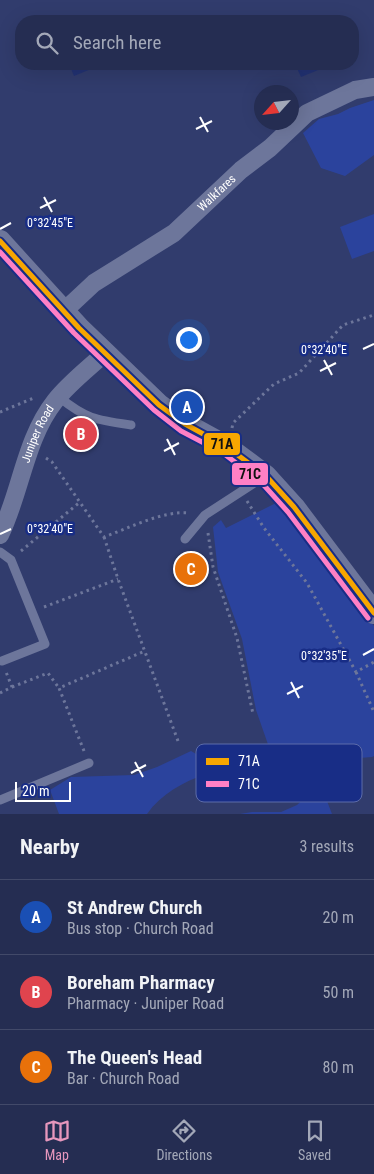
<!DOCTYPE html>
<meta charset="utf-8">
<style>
:root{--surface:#252d52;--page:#31395c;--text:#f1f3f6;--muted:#a3a8b8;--line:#424969;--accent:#e797bd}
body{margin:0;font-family:"Roboto Condensed",sans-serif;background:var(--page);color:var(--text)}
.compass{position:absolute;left:254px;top:85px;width:45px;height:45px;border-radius:50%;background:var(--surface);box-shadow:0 5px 20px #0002;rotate:243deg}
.scale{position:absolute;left:15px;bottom:12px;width:56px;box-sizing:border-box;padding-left:5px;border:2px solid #fff;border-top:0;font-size:14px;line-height:18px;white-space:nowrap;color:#fff;-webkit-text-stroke:4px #182d86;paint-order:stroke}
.you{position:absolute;left:188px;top:339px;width:18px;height:18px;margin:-12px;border:4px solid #fff;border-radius:50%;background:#1a73e8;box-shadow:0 0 0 8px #1a73e833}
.badge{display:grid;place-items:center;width:32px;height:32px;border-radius:50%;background:var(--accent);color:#fff;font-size:16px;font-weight:700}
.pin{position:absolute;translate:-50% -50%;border:2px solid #fff;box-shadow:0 1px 5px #0006}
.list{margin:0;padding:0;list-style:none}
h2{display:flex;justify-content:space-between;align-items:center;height:65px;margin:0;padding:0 20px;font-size:21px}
h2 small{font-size:16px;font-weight:400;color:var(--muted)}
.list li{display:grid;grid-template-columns:32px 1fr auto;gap:15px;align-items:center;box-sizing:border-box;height:75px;padding:0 20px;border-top:1px solid var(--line)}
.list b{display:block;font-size:19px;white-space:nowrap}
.list p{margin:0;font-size:16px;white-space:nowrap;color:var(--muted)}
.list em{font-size:16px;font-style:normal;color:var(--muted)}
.icon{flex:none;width:28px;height:28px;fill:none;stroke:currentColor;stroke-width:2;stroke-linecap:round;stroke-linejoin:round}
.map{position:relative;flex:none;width:374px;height:814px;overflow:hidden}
.search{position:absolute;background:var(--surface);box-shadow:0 5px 20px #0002;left:15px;right:15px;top:15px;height:55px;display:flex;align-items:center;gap:12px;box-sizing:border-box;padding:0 18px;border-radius:20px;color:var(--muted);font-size:19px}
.sheet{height:290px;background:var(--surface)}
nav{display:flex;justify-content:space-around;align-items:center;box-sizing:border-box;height:70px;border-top:1px solid var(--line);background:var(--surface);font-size:14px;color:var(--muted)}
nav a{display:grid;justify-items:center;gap:2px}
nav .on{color:var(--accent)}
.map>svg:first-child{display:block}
.green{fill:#2b439d}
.water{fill:#223273}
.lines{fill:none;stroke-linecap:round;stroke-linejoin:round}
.path{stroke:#6d769b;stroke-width:3;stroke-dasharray:2.5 4;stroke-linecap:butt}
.service{stroke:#6d769b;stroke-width:9}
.minor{stroke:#6d769b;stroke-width:18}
.tertiary{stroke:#6d769b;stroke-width:22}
.bus-1-casing{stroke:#182d86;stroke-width:9}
.bus-2-casing{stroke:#182d86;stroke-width:9}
.bus-1{stroke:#f7a600;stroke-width:5}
.bus-2{stroke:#ff80c5;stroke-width:5}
.ticks{fill:none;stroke:#fff;stroke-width:2}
.labels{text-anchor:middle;stroke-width:5;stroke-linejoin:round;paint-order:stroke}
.street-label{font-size:12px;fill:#fff;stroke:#182d86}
.key{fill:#182d86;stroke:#5d6caa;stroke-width:1}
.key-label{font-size:14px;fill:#fff}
.ticks-label{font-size:12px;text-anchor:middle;fill:#fff;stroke:#182d86;stroke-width:5;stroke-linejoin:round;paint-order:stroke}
.line-badge{stroke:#182d86;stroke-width:2}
.pale-badge-label{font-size:14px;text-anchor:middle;font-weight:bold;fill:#111}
</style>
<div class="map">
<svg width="374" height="814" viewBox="0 0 374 814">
<rect width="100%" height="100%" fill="#313c6d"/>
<g class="green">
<polygon points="374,100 374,155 345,176 321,168 303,133 319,119 338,114 350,108"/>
<polygon points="374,214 374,251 352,259 340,227"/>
<polygon points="278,502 374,626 374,756 372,757 308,762 296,757 280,753 271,753 256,710 242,639 218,572 213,527 221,520 226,528"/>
<path d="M191,751L203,758L209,767L206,774C183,782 161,794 147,814H59L50,790L71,777L134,775L157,767Z"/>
<polygon points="322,788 332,814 240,814 252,812 281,812 297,805 311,792"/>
</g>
<g class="water">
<polygon points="69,64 88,64 91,69 74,76"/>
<polygon points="295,64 333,64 301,77"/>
</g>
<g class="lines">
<g class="path">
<polyline points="0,412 36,397"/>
<polyline points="232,428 233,423 274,384 299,373 343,325 374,315"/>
<path d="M46,458L52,462L104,537C129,528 164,510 190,513"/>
<polyline points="247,501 264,528 307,583 356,672 374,662"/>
<polyline points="208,533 213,567 237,638 253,714"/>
<polyline points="104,537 118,579 178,741"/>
<polyline points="21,551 80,502"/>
<polyline points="44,607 118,579"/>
<polyline points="356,672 374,712"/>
<polyline points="12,687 48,673 59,688"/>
<polyline points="0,693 12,687 6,672"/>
<polyline points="84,751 59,688 145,651"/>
</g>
<g class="service">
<path d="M59,397C86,419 96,420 131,425"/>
<polyline points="185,539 205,515 265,476"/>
<polyline points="0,552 11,560 45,644 2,661"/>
<polyline points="0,800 89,763"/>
</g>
<g class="minor">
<path id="s1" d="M64,311L94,283L174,233L241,170L270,148L307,113L355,90L374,87"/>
<path id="s2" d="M0,535C21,492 25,439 55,401C69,383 89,368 105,353"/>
</g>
<polyline class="tertiary" points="0,241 79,328 159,405 185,424 227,447 266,476 294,507 374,613"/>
<g class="bus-1-casing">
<polyline id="bus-1" points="0,241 79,328 159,405 185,424 227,447 266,476 294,507 374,613"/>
</g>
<g class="bus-2-casing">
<polyline id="bus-2" points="0,252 74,333 154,410 181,431 223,453 261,482 288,512 368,618"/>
</g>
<use href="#bus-1" class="bus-1"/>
<use href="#bus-2" class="bus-2"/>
</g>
<path class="ticks" d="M200,117L208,132M196,129L212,121M44,197L52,212M40,208L56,200M0,229L11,223M363,349L374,344M324,360L332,375M320,371L336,363M167,439L175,455M164,451L179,443M0,534L11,529M363,655L374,649M291,682L299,698M287,694L303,686M135,762L143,777M131,773L146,765"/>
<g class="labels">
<g class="street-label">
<text dy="4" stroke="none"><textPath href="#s1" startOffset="194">Walkfares</textPath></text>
<text dy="4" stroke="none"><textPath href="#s2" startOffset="108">Juniper Road</textPath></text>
</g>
</g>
<rect x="196" y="744" width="166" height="58" rx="8" class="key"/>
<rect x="206" y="758" width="23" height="7" fill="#f7a600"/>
<rect x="206" y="781" width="23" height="6" fill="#ff80c5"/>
<g class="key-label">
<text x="238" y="766">71A</text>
<text x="238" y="789">71C</text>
</g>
<g class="ticks-label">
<text x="50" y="227">0°32'45"E</text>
<text x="324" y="354">0°32'40"E</text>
<text x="50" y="533">0°32'40"E</text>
<text x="324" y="660">0°32'35"E</text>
</g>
<g class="line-badge">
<rect x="203" y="432" width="38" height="24" rx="5" fill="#f7a600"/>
<rect x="231" y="462" width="38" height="24" rx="5" fill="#ff80c5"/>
</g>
<g class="pale-badge-label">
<text x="222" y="449">71A</text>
<text x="250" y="479">71C</text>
</g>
</svg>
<svg class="compass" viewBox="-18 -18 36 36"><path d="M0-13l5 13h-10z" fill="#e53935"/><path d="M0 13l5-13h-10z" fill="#a3a8b8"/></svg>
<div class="scale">20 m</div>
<div class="you"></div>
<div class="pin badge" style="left:187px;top:407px;background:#1a4fb4">A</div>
<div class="pin badge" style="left:81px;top:434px;background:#e0444e">B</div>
<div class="pin badge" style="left:191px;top:569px;background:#e8710a">C</div>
<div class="search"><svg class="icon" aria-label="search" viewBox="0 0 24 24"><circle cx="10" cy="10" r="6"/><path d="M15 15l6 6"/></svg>Search here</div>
</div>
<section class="sheet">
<h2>Nearby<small>3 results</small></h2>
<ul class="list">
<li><span class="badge" style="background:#1a4fb4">A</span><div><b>St Andrew Church</b><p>Bus stop · Church Road</p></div><em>20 m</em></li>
<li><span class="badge" style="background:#e0444e">B</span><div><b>Boreham Pharmacy</b><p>Pharmacy · Juniper Road</p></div><em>50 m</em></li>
<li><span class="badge" style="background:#e8710a">C</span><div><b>The Queen's Head</b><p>Bar · Church Road</p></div><em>80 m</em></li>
</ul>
</section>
<nav>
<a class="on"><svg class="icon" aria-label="map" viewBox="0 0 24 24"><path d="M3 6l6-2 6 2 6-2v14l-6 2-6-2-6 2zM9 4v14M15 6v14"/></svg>Map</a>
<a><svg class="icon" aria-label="directions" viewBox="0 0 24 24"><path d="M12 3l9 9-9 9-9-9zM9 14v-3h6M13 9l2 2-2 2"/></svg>Directions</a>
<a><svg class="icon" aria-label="saved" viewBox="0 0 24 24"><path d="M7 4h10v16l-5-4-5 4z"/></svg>Saved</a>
</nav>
